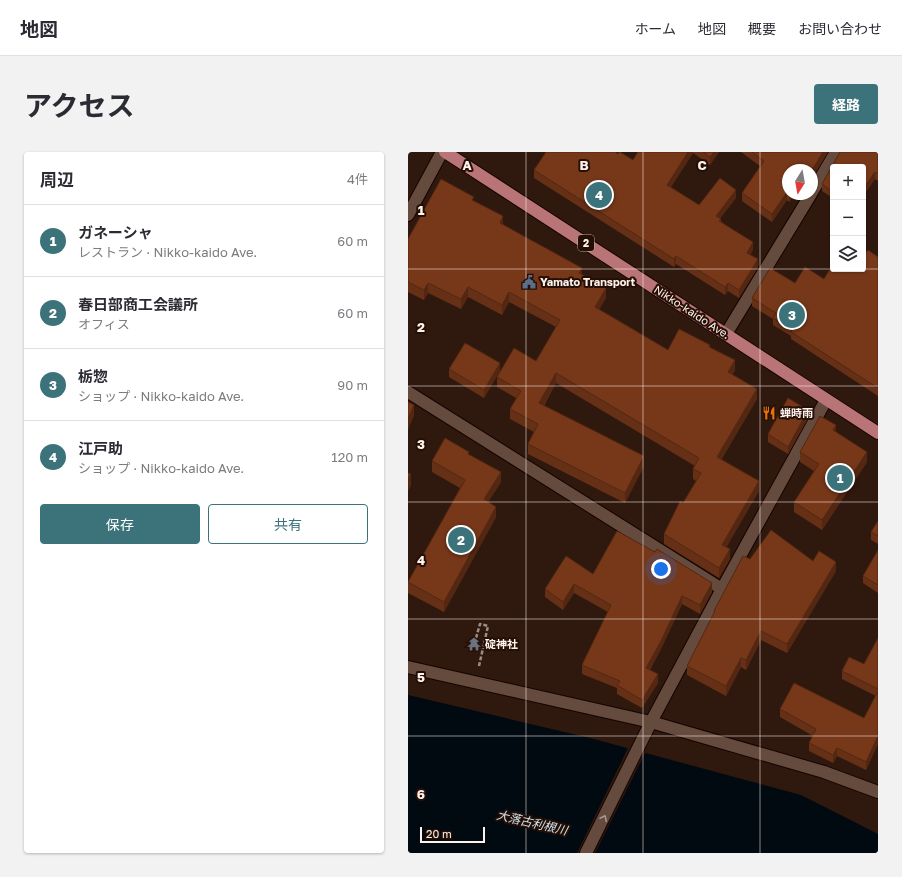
<!DOCTYPE html>
<html lang="ja">
<meta charset="utf-8">
<style>
:root{--surface:#fff;--page:#f2f2f3;--text:#2b2b33;--muted:#7c7c81;--line:#e1e1e2;--accent:#3c737b}
body{margin:0;font-family:"Golos Text","Noto Sans JP",sans-serif;background:var(--page);color:var(--text)}
.controls{position:absolute;right:12px;top:12px;display:grid;overflow:hidden;border-radius:4px;box-shadow:0 1px 3px #0004}
.controls button{width:36px;height:36px;display:grid;place-items:center;padding:0;border:0;border-bottom:1px solid var(--line);background:var(--surface);color:var(--text);font:20px sans-serif}
.compass{position:absolute;left:374px;top:12px;width:36px;height:36px;border-radius:50%;background:var(--surface);box-shadow:0 1px 3px #0004;rotate:191deg}
.scale{position:absolute;left:12px;bottom:10px;width:65px;box-sizing:border-box;padding-left:4px;border:2px solid #fff1ec;border-top:0;font-size:11px;line-height:14px;white-space:nowrap;color:#fff1ec;-webkit-text-stroke:3px #250f05;paint-order:stroke}
.you{position:absolute;left:253px;top:417px;width:14px;height:14px;margin:-10px;border:3px solid #fff;border-radius:50%;background:#1a73e8;box-shadow:0 0 0 6px #1a73e833}
.badge{display:grid;place-items:center;width:26px;height:26px;border-radius:50%;background:var(--accent);color:#fff;font-size:13px;font-weight:700}
.pin{position:absolute;translate:-50% -50%;border:2px solid #fff;box-shadow:0 1px 4px #0006}
.list{margin:0;padding:0;list-style:none}
h2{display:flex;justify-content:space-between;align-items:center;height:52px;margin:0;padding:0 16px;font-size:17px}
h2 small{font-size:13px;font-weight:400;color:var(--muted)}
.list li{display:grid;grid-template-columns:26px 1fr auto;gap:12px;align-items:center;box-sizing:border-box;height:72px;padding:0 16px;border-top:1px solid var(--line)}
.list b{display:block;font-size:15px;white-space:nowrap}
.list p{margin:0;font-size:13px;white-space:nowrap;color:var(--muted)}
.list em{font-size:13px;font-style:normal;color:var(--muted)}
.actions{display:flex;gap:8px;padding:12px 16px}
.actions a{flex:1;padding:9px 0;border:1px solid var(--accent);border-radius:4px;text-align:center;font-size:14px;color:var(--accent)}
.actions .main{background:var(--accent);color:#fff}
.icon{flex:none;width:22px;height:22px;fill:none;stroke:currentColor;stroke-width:2;stroke-linecap:round;stroke-linejoin:round}
.map{position:relative;flex:none;width:470px;height:701px;overflow:hidden;border-radius:4px}
header{display:flex;align-items:center;gap:24px;box-sizing:border-box;height:56px;padding:0 20px;background:var(--surface);border-bottom:1px solid var(--line)}
header strong{font-size:19px}
nav{display:flex;gap:22px;margin-inline-start:auto;font-size:14px}
.intro{display:flex;align-items:center;justify-content:space-between;box-sizing:border-box;height:96px;padding:0 24px}
h1{margin:0;font-size:28px}
.button{padding:10px 18px;border-radius:4px;background:var(--accent);color:#fff;font-size:14px;font-weight:700}
main{display:flex;gap:24px;padding:0 24px}
aside{flex:1;background:var(--surface);border-radius:4px;box-shadow:0 1px 3px #0004}
.map>svg:first-child{display:block}
.water{fill:#000a10}
.pier{fill:#2f180d}
.lines{fill:none;stroke-linecap:round;stroke-linejoin:round}
.minor-casing{stroke:#160300;stroke-width:14}
.major-casing{stroke:#160300;stroke-width:14}
.path{stroke:#9f8d85;stroke-width:2.5;stroke-dasharray:4 2;stroke-linecap:butt}
.minor{stroke:#654a3e;stroke-width:12}
.major{stroke:#b97478;stroke-width:12}
.wall{fill:#663016}
.shaded-wall{fill:#532712}
.building{fill:#773819;stroke:#532712}
.oneway{stroke:#aa958c}
.grid{fill:none;stroke:#fff1ec;stroke-width:1;stroke-opacity:0.55}
.labels{text-anchor:middle;stroke-width:4;stroke-linejoin:round;paint-order:stroke}
.shield{fill:#250f05;stroke:#beada7;stroke-width:1}
.shield-label{font-size:10px;font-weight:bold;fill:#fff1ec}
.poi-label{font-size:11px;font-weight:bold;fill:#fff1ec;stroke:#250f05;text-anchor:start}
.street-label{font-size:11px;fill:#fff1ec;stroke:#250f05}
.water-label{font-size:12px;font-style:italic;fill:#cce5f1;stroke:#250f05}
.grid-label{font-size:13px;text-anchor:middle;font-weight:bold;fill:#fff1ec;stroke:#250f05;stroke-width:4;stroke-linejoin:round;paint-order:stroke}
</style>
<header>
<strong>地図</strong>
<nav><a>ホーム</a><a>地図</a><a>概要</a><a>お問い合わせ</a></nav>
</header>
<div class="intro"><h1>アクセス</h1><a class="button">経路</a></div>
<main>
<aside>
<h2>周辺<small>4件</small></h2>
<ul class="list">
<li><span class="badge">1</span><div><b>ガネーシャ</b><p>レストラン · Nikko-kaido Ave.</p></div><em>60 m</em></li>
<li><span class="badge">2</span><div><b>春日部商工会議所</b><p>オフィス</p></div><em>60 m</em></li>
<li><span class="badge">3</span><div><b>栃惣</b><p>ショップ · Nikko-kaido Ave.</p></div><em>90 m</em></li>
<li><span class="badge">4</span><div><b>江戸助</b><p>ショップ · Nikko-kaido Ave.</p></div><em>120 m</em></li>
</ul>
<div class="actions"><a class="main">保存</a><a>共有</a></div>
</aside>
<div class="map">
<svg width="470" height="701" viewBox="0 0 470 701">
<rect width="100%" height="100%" fill="#2f180d"/>
<polygon class="water" points="0,543 182,586 393,643 470,682 470,701 0,701"/>
<polygon class="pier" points="221,594 238,599 187,701 169,701"/>
<g class="lines">
<g class="minor-casing">
<g id="minor">
<polyline points="404,40 428,0"/>
<polyline points="0,63 34,0"/>
<polyline points="318,182 403,42"/>
<polyline points="0,240 314,437"/>
<polyline points="0,515 243,570 416,620 470,640"/>
<polyline points="178,701 243,570 314,437 418,248"/>
</g>
</g>
<g class="major-casing">
<polyline id="major" points="37,0 470,281"/>
</g>
<polyline class="path" points="68,486 72,472 80,474 71,514"/>
<use href="#minor" class="minor"/>
<use href="#major" class="major"/>
</g>
<g class="wall">
<polygon points="230,0 311,0 302,13 285,1 263,35 291,53 328,46 312,66 313,69 345,98 342,103 350,115 331,146 320,139 317,143 268,112 266,115 126,26 126,18 210,2 225,8"/>
<polygon points="333,0 420,0 404,26 404,18 380,18 380,42 387,42 381,50 379,48 364,70 334,49 334,41 352,14"/>
<polygon points="432,0 470,0 470,29 467,27 455,44 455,15 425,15 425,46 414,39 414,32"/>
<polygon points="66,49 95,72 174,122 198,146 191,157 260,198 302,195 327,218 324,223 349,247 313,308 351,339 318,395 322,407 311,426 256,392 256,382 288,329 285,327 285,317 287,314 148,231 136,254 236,314 217,351 120,302 120,292 126,280 102,267 102,257 108,246 89,235 89,225 128,209 148,175 101,150 94,163 60,145 53,157 20,141 16,148 0,140 0,87"/>
<polygon points="470,105 470,244 383,187 383,184 365,173 365,167 344,154 344,146 387,131 416,127 443,120"/>
<polygon points="41,217 92,219 76,246 41,225"/>
<polygon points="400,266 380,302 360,290 360,282"/>
<polygon points="428,280 459,310 414,378 386,360 386,350 406,319 392,310 392,300"/>
<polygon points="61,302 93,330 80,350 88,365 36,460 0,441 0,430 52,336 24,320 24,309"/>
<polygon points="470,369 470,392 463,388 463,380"/>
<polygon points="470,398 470,441 455,431 455,424"/>
<polygon points="342,407 405,409 428,419 379,501 353,488 338,518 333,515 318,544 279,523 279,514 306,462 306,459"/>
<polygon points="185,422 304,440 292,462 274,452 253,497 242,518 250,531 234,556 209,542 209,536 174,522 174,513 200,460 166,441 155,458 137,445 137,437"/>
<polygon points="470,486 470,592 458,618 429,604 425,611 401,599 401,591 405,584 372,565 372,557 456,566 468,544 434,527 434,519 456,512"/>
</g>
<g class="shaded-wall">
<polygon points="280,0 285,0 285,1 259,41 259,33"/>
<polygon points="306,0 311,0 302,13 302,5"/>
<polygon points="415,0 420,0 404,26 404,18"/>
<polygon points="467,20 467,27 455,44 455,37"/>
<polygon points="328,38 328,46 308,72 308,64"/>
<polygon points="379,40 379,48 364,70 364,62"/>
<polygon points="381,42 387,42 381,50"/>
<polygon points="95,64 95,74 92,71"/>
<polygon points="345,90 345,98 339,109 339,101"/>
<polygon points="268,104 268,112 266,115 266,107"/>
<polygon points="350,107 350,115 331,146 331,138"/>
<polygon points="174,116 174,126 171,121"/>
<polygon points="20,131 20,141 16,148 16,138"/>
<polygon points="320,131 320,139 317,143 317,135"/>
<polygon points="60,135 60,145 53,157 53,147"/>
<polygon points="198,136 198,146 187,165 187,155"/>
<polygon points="101,140 101,150 94,163 94,153"/>
<polygon points="327,208 327,218 320,230 320,220"/>
<polygon points="92,211 92,219 76,246 76,238"/>
<polygon points="148,221 148,231 131,261 131,251"/>
<polygon points="349,237 349,247 309,315 309,305"/>
<polygon points="6,253 6,264 0,278 0,267"/>
<polygon points="400,258 400,266 380,302 380,295"/>
<polygon points="428,273 428,283 425,278"/>
<polygon points="459,300 459,310 414,378 414,368"/>
<polygon points="236,304 236,314 217,351 217,341"/>
<polygon points="93,320 93,330 76,357 76,347"/>
<polygon points="3,322 3,334 0,339 0,327"/>
<polygon points="351,329 351,339 314,403 314,393"/>
<polygon points="88,355 88,365 36,460 36,450"/>
<polygon points="322,397 322,407 311,426 311,416"/>
<polygon points="428,410 428,419 379,501 379,492"/>
<polygon points="304,431 304,440 292,462 292,453"/>
<polygon points="166,432 166,441 155,458 155,450"/>
<polygon points="274,444 274,452 253,497 238,524 238,516"/>
<polygon points="353,479 353,488 338,518 338,508"/>
<polygon points="333,506 333,515 318,544 318,534"/>
<polygon points="250,522 250,531 234,556 234,548"/>
<polygon points="470,584 470,592 458,618 458,610"/>
<polygon points="429,596 429,604 425,611 425,603"/>
</g>
<g class="building">
<polygon points="138,0 207,0 210,2 211,0 212,0 225,8 230,0 280,0 259,33 291,53 312,26 328,38 308,64 313,67 311,69 345,90 339,101 350,107 331,138 320,131 317,135 268,104 266,107 126,18"/>
<polygon points="295,0 306,0 302,5"/>
<polygon points="344,0 415,0 404,18 380,18 380,41 379,40 364,62 334,41 356,9"/>
<polygon points="432,0 470,0 470,22 467,20 455,37 455,15 425,15 425,40 414,32"/>
<polygon points="33,27 66,45 64,48 95,64 92,71 174,116 171,121 198,136 187,155 260,198 271,177 302,193 301,195 327,208 320,220 349,237 309,305 351,329 314,393 322,397 311,416 256,382 272,349 275,351 293,321 285,317 291,306 148,221 131,251 236,304 217,341 120,292 130,272 102,257 113,239 89,225 106,196 128,209 152,168 101,140 94,153 60,135 53,147 20,131 16,138 0,130 0,87"/>
<polygon points="460,98 470,105 470,236 383,180 384,177 365,166 368,161 344,146 362,116 387,131 397,115 416,127 425,112 425,117 438,117 443,120 446,117 455,117 455,104"/>
<polygon points="57,191 92,211 76,238 41,217"/>
<polygon points="380,246 400,258 380,295 360,282"/>
<polygon points="0,250 6,253 0,267"/>
<polygon points="412,264 428,273 425,278 459,300 414,368 386,350 411,312 392,300"/>
<polygon points="37,286 61,300 60,302 93,320 76,347 88,355 36,450 0,430 57,328 24,309"/>
<polygon points="0,321 3,322 0,327"/>
<polygon points="470,369 470,384 463,380"/>
<polygon points="363,378 405,409 411,399 428,410 379,492 353,479 338,508 333,506 318,534 279,514 307,459 306,459 335,404 342,407"/>
<polygon points="209,379 247,400 249,397 304,431 292,453 274,444 253,489 238,516 250,522 234,548 209,533 212,529 174,513 203,453 166,432 155,450 137,437 158,404 185,422"/>
<polygon points="470,398 470,433 455,424"/>
<polygon points="470,486 470,537 434,519 441,505 456,512"/>
<polygon points="386,531 456,566 470,539 470,584 458,610 429,596 425,603 401,591 408,577 372,557"/>
</g>
<defs><path id="oneway-chevron" d="M-2-3.5L2.5 0L-2 3.5" fill="none" stroke-width="1.6" stroke-linecap="round" stroke-linejoin="round"/></defs>
<use class="oneway" href="#oneway-chevron" transform="translate(196 666) rotate(-64)"/>
<path class="grid" d="M118,0V701M235,0V701M352,0V701M0,117H425M455,117H470M0,234H470M0,350H470M0,467H470M0,584H470"/>
<defs>
<g id="civic-bare" transform="scale(1.08)"><path d="M-.6-6.5H3V-4.5H.6V-3L4-1V1h2V6H-6V1h2V-1L-.6-3ZM-1.2 2.5V6h2.4V2.5Z" fill="#5c6f8a" stroke="#250f05" stroke-width="2.5" paint-order="stroke"/></g>
<g id="restaurant-bare" transform="scale(1.08)"><path d="M-5-6h1v4h1v-4h1v4h1v-4h1v5L-1.5 .5V6h-2V.5L-5-1ZM5-6V6H3V1.5H1.5Q1.5-4 5-6Z" fill="#e8710a" stroke="#250f05" stroke-width="2.5" paint-order="stroke"/></g>
<g id="temple-bare" transform="scale(1.08)"><path d="M0-6L5-2H3V0L6.5 2.5H4V6H1.5V3h-3V6H-4V2.5H-6.5L-3 0V-2H-5Z" fill="#6b7280" stroke="#250f05" stroke-width="2.5" paint-order="stroke"/></g>
</defs>
<g fill-rule="evenodd">
<use href="#civic-bare" x="121" y="130"/>
<use href="#restaurant-bare" x="361" y="261"/>
<use href="#temple-bare" x="66" y="492"/>
</g>
<g class="labels">
<rect class="shield" x="170" y="83" width="16" height="16" rx="3"/>
<g class="shield-label">
<text x="178" y="95">2</text>
</g>
<g class="poi-label">
<text x="132" y="134">Yamato Transport</text>
<text x="372" y="265">蝉時雨</text>
<text x="77" y="496">碇神社</text>
</g>
<g class="street-label">
<text transform="translate(284 160) rotate(33)" y="4">Nikko-kaido Ave.</text>
</g>
<g class="water-label">
<text transform="translate(124 671) rotate(13)" y="4">大落古利根川</text>
</g>
</g>
<g class="grid-label">
<text x="59" y="18">A</text>
<text x="176" y="18">B</text>
<text x="294" y="18">C</text>
<text x="13" y="63">1</text>
<text x="13" y="180">2</text>
<text x="13" y="297">3</text>
<text x="13" y="413">4</text>
<text x="13" y="530">5</text>
<text x="13" y="647">6</text>
</g>
</svg>
<div class="controls">
<button>+</button>
<button>−</button>
<button><svg class="icon" aria-label="layers" viewBox="0 0 24 24"><path d="M12 4l9 5-9 5-9-5zM3 14l9 5 9-5"/></svg></button>
</div>
<svg class="compass" viewBox="-18 -18 36 36"><path d="M0-13l5 13h-10z" fill="#e53935"/><path d="M0 13l5-13h-10z" fill="#7c7c81"/></svg>
<div class="scale">20 m</div>
<div class="you"></div>
<div class="pin badge" style="left:432px;top:326px">1</div>
<div class="pin badge" style="left:53px;top:388px">2</div>
<div class="pin badge" style="left:384px;top:163px">3</div>
<div class="pin badge" style="left:191px;top:43px">4</div>
</div>
</main>
